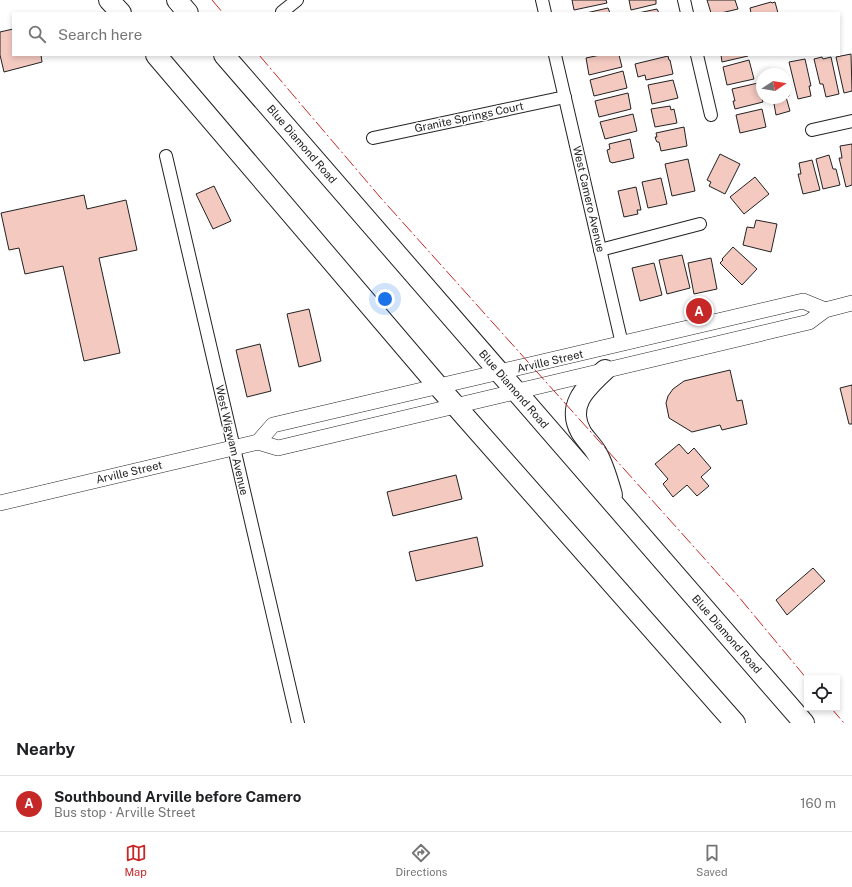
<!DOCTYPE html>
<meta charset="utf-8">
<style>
:root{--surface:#fff;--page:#f2f2f2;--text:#202124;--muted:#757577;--line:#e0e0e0;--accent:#c62828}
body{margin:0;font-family:"Public Sans",sans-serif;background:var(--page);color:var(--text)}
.controls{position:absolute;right:12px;bottom:12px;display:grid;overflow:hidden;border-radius:0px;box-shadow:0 2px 6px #0003}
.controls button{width:36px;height:36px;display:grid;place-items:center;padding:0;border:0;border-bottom:1px solid var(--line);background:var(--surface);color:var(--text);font:20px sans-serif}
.compass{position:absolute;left:756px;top:68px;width:36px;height:36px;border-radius:50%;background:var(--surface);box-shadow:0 2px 6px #0003;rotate:78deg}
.you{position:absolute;left:385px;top:299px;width:14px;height:14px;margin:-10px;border:3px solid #fff;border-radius:50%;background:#1a73e8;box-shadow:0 0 0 6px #1a73e833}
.badge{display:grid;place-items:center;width:26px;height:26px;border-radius:50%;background:var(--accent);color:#fff;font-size:13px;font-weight:700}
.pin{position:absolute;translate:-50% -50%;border:2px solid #fff;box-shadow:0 1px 4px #0006}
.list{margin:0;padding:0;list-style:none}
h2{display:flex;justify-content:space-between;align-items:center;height:52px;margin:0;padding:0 16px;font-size:17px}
h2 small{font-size:13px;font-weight:400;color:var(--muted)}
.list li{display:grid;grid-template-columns:26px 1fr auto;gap:12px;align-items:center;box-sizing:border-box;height:56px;padding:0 16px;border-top:1px solid var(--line)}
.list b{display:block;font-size:15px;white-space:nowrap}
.list p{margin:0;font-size:13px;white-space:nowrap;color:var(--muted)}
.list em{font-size:13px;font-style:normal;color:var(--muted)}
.icon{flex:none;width:22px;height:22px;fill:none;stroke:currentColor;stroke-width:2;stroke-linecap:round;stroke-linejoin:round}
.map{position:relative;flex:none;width:852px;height:723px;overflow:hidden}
.search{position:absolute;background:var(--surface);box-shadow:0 2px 6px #0003;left:12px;right:12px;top:12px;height:44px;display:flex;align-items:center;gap:10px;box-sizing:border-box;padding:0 14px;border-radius:0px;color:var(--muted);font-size:15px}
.sheet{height:108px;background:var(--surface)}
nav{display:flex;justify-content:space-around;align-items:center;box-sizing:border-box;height:56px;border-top:1px solid var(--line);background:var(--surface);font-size:11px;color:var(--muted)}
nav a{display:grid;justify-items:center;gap:2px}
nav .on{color:var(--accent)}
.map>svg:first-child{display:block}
.building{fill:#f3c9c0;stroke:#222}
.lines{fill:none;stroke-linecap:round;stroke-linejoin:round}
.minor-casing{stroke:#222;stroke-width:14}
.tertiary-casing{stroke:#222;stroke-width:16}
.trunk-casing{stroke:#222;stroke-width:22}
.minor{stroke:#fff;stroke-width:12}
.tertiary{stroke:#fff;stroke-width:15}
.trunk{stroke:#fff;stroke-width:20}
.power{stroke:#c62828;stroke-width:1;stroke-dasharray:14 3 2 3;stroke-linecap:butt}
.labels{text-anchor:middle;stroke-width:3;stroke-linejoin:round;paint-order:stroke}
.street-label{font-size:11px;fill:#222;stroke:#fff}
</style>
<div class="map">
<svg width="852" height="723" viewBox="0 0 852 723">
<rect width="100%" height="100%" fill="#fff"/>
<g class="building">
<polygon points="572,0 606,0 607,3 574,10"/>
<polygon points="629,0 656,0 656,4 631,10"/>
<polygon points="707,0 735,0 738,9 721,13 711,13"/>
<polygon points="771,2 772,3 775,2 778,13 751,13 750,8"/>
<polygon points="608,8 610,13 586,13"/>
<polygon points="657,9 659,13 638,13"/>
<polygon points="13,29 13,55 41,55 42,62 4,72 0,55 0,32"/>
<polygon points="851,54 852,91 844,93 836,57"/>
<polygon points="600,55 619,55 622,67 589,75 586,58"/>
<polygon points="721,55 748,55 748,56 722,62"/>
<polygon points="668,56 669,60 670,60 673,74 646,80 645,75 638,77 635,64"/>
<polygon points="822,57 823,59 831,57 839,94 826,97 823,84 820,84 814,59"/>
<polygon points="805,59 811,86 809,86 811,96 798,99 789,62"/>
<polygon points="749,60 754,79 727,85 723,67"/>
<polygon points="623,71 627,88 594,96 590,80"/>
<polygon points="673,80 678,98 652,104 648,85"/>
<polygon points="758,83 763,102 735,109 733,101 735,101 732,89"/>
<polygon points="786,85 789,96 786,97 790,111 776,115 773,98 786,98"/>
<polygon points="628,93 631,109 599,117 595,101"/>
<polygon points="670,106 671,110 674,109 677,123 655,127 651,109"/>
<polygon points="762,109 766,127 740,133 736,115"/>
<polygon points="633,114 637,131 605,139 600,122"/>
<polygon points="684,127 687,146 661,151 659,142 657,142 656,140 655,137 657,137 656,133"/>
<polygon points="630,139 634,158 612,163 611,162 610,162 607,150 610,149 609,144"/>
<polygon points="852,144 852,185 846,187 839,158 842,158 840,146"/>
<polygon points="720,154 740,164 725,194 709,186 711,182 707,180"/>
<polygon points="829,155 833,169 836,169 840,185 823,189 816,159"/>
<polygon points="688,159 695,191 672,196 665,164"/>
<polygon points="812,160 820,190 803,194 798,174 801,174 799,163"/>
<polygon points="755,177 769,194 744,214 730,197"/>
<polygon points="661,178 667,204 648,208 642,182"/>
<polygon points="214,186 231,221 213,229 196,194"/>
<polygon points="636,187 641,210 637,210 638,214 624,217 618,191"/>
<polygon points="84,195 87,209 126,200 137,250 99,258 120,353 84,361 63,266 25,274 19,248 9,250 1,213"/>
<polygon points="756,220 777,224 771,252 743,245 747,227 754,228"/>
<polygon points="733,247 757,269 742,285 720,263 723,260 722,259"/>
<polygon points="682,255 690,288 667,294 659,260"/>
<polygon points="711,258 717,289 694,294 688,263"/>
<polygon points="654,263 662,295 640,301 632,268"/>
<polygon points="309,309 321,361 299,367 287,314"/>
<polygon points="260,344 271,391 247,397 236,350"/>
<polygon points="730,370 737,401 742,400 747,424 722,430 720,425 692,432 669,418 666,403 668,396 673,389 684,381"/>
<polygon points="852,385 852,424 849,424 840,388"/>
<polygon points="679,444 688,454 694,448 711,468 701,477 709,486 697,496 687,485 673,497 663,484 668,479 655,464"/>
<polygon points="456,475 462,499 393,516 387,492"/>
<polygon points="477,537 483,566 416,581 409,552"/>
<polygon points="813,568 825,581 787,615 776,600"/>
</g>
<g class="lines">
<g class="minor-casing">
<g id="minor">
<polyline points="542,0 545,13"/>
<polyline points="684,0 687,13"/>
<polyline points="282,12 297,0"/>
<polyline points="555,55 622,344"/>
<polyline points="697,55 711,115"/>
<polyline points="812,130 852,121"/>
<polyline points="373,138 565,97"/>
<polyline points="166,156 298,723"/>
<polyline points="600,250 700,224"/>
</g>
</g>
<g class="tertiary-casing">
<g id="tertiary">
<polyline points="258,442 273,425 803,301 825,310"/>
<polyline points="0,503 258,442 278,448 809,322 825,310 852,303"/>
</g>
</g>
<g class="trunk-casing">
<g id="trunk">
<polyline points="109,0 121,13"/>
<polyline points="177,0 188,13"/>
<polyline points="156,55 439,387 735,723"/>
<polyline points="224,55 804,723"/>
<path d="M605,370C586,388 566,405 581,432C585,439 592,445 596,452C603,463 608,481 612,495"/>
</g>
</g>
<use href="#minor" class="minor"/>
<use href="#tertiary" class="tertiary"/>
<use href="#trunk" class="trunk"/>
<g class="power">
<polyline points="212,0 223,13"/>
<polyline points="259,55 380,197 738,596 807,679"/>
<polyline points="831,708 844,723"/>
</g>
</g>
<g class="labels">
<g class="street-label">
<text transform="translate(469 117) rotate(-12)" y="4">Granite Springs Court</text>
<text transform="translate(302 144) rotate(49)" y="4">Blue Diamond Road</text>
<text transform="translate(589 199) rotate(77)" y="4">West Camero Avenue</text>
<text transform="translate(550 361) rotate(-13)" y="4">Arville Street</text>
<text transform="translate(514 389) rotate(49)" y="4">Blue Diamond Road</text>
<text transform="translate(232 440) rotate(77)" y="4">West Wigwam Avenue</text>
<text transform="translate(129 472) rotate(-13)" y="4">Arville Street</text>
<text transform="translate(727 634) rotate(49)" y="4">Blue Diamond Road</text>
</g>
</g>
</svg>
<div class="controls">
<button><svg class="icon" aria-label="locate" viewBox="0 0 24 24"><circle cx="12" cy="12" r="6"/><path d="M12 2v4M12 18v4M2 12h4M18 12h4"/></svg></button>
</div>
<svg class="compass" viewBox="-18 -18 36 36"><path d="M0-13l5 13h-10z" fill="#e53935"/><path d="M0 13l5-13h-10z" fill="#757577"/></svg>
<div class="you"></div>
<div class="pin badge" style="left:699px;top:311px">A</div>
<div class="search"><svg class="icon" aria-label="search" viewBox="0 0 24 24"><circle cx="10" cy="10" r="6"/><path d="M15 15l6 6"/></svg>Search here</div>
</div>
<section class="sheet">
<h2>Nearby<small></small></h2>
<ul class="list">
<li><span class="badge">A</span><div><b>Southbound Arville before Camero</b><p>Bus stop · Arville Street</p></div><em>160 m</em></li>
</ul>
</section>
<nav>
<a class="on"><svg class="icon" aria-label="map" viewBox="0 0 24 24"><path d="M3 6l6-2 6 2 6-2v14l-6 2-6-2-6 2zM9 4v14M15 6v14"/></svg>Map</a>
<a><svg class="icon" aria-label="directions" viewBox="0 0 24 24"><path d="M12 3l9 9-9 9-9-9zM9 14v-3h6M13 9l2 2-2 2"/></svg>Directions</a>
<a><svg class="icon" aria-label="saved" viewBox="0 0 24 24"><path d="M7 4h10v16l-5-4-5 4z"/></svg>Saved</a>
</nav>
